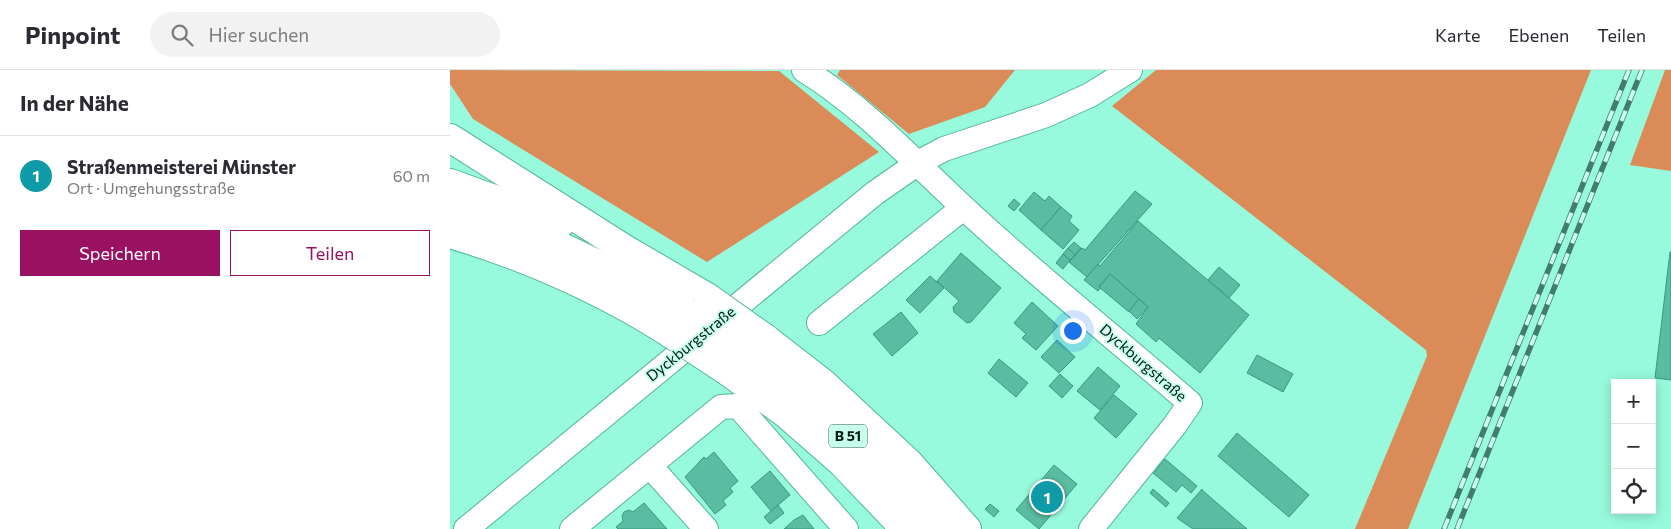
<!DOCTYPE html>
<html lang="de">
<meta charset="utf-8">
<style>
:root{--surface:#fff;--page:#f2f2f3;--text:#2b2b33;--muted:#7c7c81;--line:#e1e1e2;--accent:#9b1161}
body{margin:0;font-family:Commissioner,sans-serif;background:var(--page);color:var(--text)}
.controls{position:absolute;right:15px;bottom:15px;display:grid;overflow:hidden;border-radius:0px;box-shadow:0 2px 12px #0003}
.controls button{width:45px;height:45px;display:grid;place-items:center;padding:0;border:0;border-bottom:1px solid var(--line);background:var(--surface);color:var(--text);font:25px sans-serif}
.you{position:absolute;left:622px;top:260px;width:18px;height:18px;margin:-12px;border:4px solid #fff;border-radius:50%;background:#1a73e8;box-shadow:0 0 0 8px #1a73e833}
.badge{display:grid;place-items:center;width:32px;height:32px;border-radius:50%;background:var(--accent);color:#fff;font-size:16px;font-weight:700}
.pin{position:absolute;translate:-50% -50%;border:2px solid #fff;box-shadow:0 1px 5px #0006}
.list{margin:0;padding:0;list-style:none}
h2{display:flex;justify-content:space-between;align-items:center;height:65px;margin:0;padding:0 20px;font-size:21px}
h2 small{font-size:16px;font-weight:400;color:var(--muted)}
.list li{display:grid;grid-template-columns:32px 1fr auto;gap:15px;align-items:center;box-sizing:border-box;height:80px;padding:0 20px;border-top:1px solid var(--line)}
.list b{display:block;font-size:19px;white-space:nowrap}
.list p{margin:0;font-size:16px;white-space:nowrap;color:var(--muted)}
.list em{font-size:16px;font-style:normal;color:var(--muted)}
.actions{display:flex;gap:10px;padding:15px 20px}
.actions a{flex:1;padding:11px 0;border:1px solid var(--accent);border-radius:0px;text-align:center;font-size:18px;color:var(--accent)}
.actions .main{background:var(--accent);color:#fff}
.icon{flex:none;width:28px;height:28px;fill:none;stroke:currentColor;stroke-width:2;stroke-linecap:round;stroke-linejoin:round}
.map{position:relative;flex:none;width:1221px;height:459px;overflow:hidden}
header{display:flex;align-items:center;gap:30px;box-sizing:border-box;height:70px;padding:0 25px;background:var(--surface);border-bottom:1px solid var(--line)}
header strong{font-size:24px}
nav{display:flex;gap:28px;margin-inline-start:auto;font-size:18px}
.search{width:350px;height:45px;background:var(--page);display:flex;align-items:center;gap:12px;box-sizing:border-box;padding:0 18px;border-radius:28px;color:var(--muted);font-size:19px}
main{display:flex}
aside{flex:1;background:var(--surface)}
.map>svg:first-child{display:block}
.forest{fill:#db8b57}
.building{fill:#5abca1;stroke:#349b80}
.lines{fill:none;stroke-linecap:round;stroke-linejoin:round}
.minor-casing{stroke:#52b59a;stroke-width:26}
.highway-casing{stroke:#52b59a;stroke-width:30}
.minor{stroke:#fff;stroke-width:24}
.highway{stroke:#fff;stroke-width:28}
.rail-casing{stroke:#427c6b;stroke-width:5.5}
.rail{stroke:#c7feec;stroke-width:4;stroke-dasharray:11;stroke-linecap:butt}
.highway-bridge-casing{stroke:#52b59a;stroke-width:30;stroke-linecap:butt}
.highway-bridge{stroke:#fff;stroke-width:28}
.labels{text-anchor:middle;stroke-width:4;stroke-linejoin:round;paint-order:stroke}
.shield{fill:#c7feec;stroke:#3c6055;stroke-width:1}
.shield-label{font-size:14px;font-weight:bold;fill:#001c14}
.street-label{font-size:15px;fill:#001c14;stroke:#c7feec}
</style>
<header>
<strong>Pinpoint</strong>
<div class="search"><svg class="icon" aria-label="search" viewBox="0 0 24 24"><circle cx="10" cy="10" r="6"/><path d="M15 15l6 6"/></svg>Hier suchen</div>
<nav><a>Karte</a><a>Ebenen</a><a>Teilen</a></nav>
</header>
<main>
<aside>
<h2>In der Nähe<small></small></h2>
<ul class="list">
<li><span class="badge" style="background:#0f9aa8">1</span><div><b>Straßenmeisterei Münster</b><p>Ort · Umgehungsstraße</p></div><em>60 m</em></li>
</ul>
<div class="actions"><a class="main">Speichern</a><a>Teilen</a></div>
</aside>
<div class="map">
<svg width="1221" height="459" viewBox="0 0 1221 459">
<rect width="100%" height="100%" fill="#98fadc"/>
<g class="forest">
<polygon points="0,0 329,1 429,82 257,192 23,49 0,14"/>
<polygon points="390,0 565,0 535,37 459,64 387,5"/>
<polygon points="706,0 1141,0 958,459 905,459 977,286 976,280 662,36"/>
<polygon points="1215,0 1221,0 1221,101 1180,95"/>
</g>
<g class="building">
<polygon points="685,121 702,134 637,207 619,192 632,178 635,180"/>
<polygon points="584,122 595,131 599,126 611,137 591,160 569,140"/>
<polygon points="564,129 570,134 564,141 558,136"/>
<polygon points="611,137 622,146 619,151 629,160 613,179 591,160"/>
<polygon points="688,151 799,245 750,303 709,268 706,272 686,254 698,237 660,204 649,217 650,218 648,221 634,210 648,194 650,196"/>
<polygon points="624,172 631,178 625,185 618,178"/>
<polygon points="618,178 625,185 620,190 613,184"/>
<polygon points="1220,182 1221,182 1221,310 1205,308"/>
<polygon points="511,183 551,218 521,252 517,253 504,242 503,237 509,231 487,211"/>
<polygon points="613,184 620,190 613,199 606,193"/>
<polygon points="769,197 790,215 779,228 758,210"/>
<polygon points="660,204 689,229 679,242 649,217"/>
<polygon points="480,206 494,218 470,243 456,230"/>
<polygon points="689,229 698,237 687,249 679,241"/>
<polygon points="582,232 608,256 586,280 572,268 576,264 564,253"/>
<polygon points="451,242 468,263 442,286 423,264"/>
<polygon points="607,270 625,287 609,303 591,287"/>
<polygon points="807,285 843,304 833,322 797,303"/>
<polygon points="549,289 578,313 566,327 538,303"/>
<polygon points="648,297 670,316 650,340 627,321"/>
<polygon points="610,304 623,316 612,328 599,316"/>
<polygon points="664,325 687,344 666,368 644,348"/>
<polygon points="787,363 859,425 839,447 768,386"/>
<polygon points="264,382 288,411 280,418 283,422 273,431 276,435 265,444 235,407 254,387 256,389"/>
<polygon points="715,389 747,416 741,423 732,415 726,422 703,403"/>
<polygon points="604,395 627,414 589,459 566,440"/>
<polygon points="320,401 340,425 321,441 301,417"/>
<polygon points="703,419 719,433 716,437 700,423"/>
<polygon points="752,420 797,459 743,459 727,448 752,419"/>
<polygon points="194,433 217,459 168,459 166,457 173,451 172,446 174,442 179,440 183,442"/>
<polygon points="540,434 549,441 544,447 535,439"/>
<polygon points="328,435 334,443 320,454 314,447"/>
<polygon points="353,445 364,459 334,459 344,450"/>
</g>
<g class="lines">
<g class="minor-casing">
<g id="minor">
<path d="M354,0C414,37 463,91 514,138C587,206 665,268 740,333L725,355L641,459"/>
<polyline points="369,253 513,138"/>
<polyline points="200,396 256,459"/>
<polyline points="16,459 425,123 468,93 494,79 596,45 640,25 680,0"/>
<polyline points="122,459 271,337 288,336 396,459"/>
</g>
</g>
<g class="highway-casing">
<g id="highway">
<polyline points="0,68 175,179 257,227"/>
<polyline points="0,113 111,153"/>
<path d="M0,136C83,158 161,199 235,242"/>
<path d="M0,164C74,186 149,219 215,260"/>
<polyline points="315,268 373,313 459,393 517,459"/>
<polyline points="298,284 361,331 411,378 488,459"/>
<polyline points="277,301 336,344 391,392 455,459"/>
</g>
</g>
<use href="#minor" class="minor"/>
<use href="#highway" class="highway"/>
<g class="rail-casing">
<g id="rail">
<polyline points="994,459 1179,0"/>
<polyline points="1007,459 1192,0"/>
</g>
</g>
<use href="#rail" class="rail"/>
<g class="highway-bridge-casing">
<g id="highway-bridge">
<polyline points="257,227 315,268"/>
<polyline points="235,242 298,284"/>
<polyline points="215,260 277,301"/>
</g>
</g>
<use href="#highway-bridge" class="highway-bridge"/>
</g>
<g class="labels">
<rect class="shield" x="379" y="354.5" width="38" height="23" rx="4"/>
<g class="shield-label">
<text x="398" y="371">B 51</text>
</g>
<g class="street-label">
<text transform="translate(241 274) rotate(-39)" y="5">Dyckburgstraße</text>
<text transform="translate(693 293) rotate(41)" y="5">Dyckburgstraße</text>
</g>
</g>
</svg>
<div class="controls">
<button>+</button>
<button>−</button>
<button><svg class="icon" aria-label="locate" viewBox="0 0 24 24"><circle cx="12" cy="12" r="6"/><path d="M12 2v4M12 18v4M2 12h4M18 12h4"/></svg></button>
</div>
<div class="you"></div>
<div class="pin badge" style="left:597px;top:427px;background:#0f9aa8">1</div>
</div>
</main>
